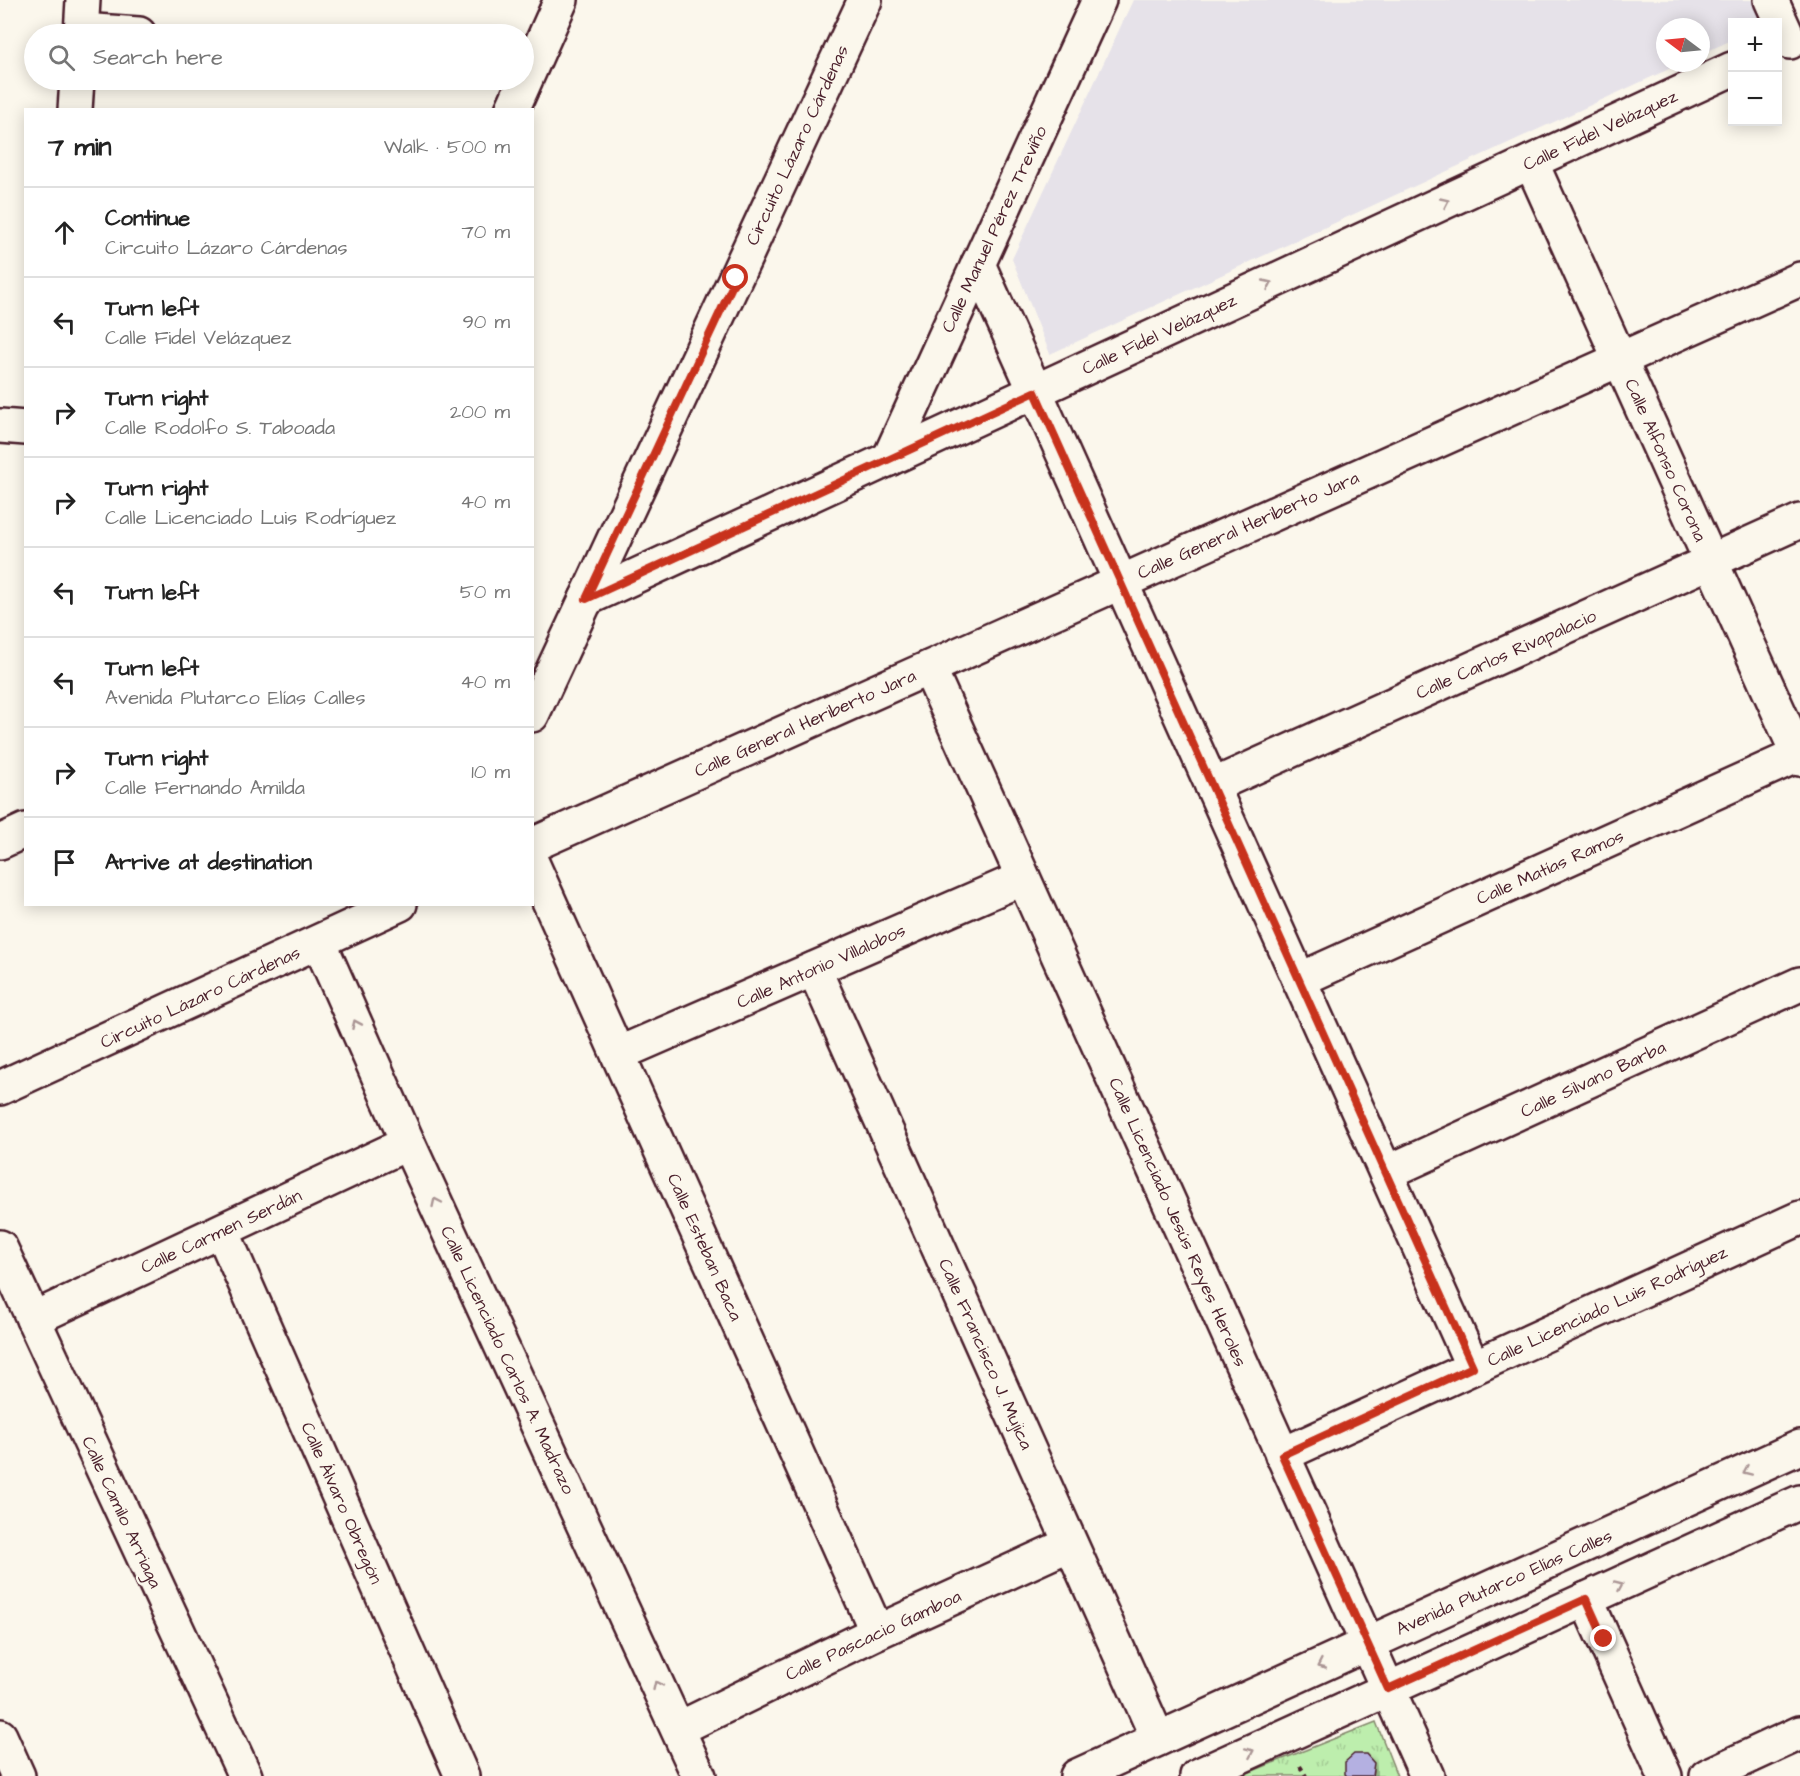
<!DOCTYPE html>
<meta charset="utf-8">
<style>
:root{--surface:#fff;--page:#f2f2f2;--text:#222;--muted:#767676;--line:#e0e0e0}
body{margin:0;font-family:"Architects Daughter",sans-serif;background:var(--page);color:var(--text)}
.controls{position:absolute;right:18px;top:18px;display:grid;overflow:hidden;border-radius:0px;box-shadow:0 3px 15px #0003}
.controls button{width:54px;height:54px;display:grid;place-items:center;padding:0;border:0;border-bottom:2px solid var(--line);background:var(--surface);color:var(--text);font:30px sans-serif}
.compass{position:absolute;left:1656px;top:18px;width:54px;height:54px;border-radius:50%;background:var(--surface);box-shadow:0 3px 15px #0003;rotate:286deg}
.stop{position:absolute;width:18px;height:18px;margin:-14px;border:4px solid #c8321e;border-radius:50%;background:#fff}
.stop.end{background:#c8321e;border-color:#fff;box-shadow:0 2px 6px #0008}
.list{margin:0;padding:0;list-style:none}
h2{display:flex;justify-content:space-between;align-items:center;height:78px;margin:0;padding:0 24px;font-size:26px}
h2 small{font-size:20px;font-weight:400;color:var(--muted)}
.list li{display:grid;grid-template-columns:39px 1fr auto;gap:18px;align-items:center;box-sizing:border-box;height:90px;padding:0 24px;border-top:2px solid var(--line)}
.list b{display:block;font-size:22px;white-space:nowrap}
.list p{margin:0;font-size:20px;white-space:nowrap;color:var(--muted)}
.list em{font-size:20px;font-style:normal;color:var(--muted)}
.icon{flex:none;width:33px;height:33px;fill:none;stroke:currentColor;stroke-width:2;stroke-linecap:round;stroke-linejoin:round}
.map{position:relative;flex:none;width:1800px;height:1776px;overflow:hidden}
.search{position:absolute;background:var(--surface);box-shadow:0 3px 15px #0003;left:24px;top:24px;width:510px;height:66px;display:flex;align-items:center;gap:15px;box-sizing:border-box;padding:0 21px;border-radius:33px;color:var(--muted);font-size:22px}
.panel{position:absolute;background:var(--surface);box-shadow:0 3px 15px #0003;left:24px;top:108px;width:510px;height:798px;border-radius:0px}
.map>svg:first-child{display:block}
.built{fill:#e6e2e9}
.park{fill:url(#park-tufts);stroke:#84866c;stroke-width:1.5}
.building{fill:#b4b0e1;stroke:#4a1f2b;stroke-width:1.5;filter:url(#shadow)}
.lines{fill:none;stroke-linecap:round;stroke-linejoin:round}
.minor-casing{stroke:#4a1f2b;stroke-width:38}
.path{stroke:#4a1f2b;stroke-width:4;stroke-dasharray:4.5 4.5;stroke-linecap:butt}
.minor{stroke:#fbf7ec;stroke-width:33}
.oneway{stroke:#ab9695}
.route{stroke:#c8321e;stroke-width:8}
.labels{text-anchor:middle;stroke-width:4.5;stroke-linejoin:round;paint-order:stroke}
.street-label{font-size:18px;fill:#4a1f2b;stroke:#fbf7ec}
</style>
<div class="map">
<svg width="1800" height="1776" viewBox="0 0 1800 1776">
<defs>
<pattern id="park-tufts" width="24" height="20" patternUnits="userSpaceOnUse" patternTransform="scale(1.5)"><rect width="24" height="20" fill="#bdeead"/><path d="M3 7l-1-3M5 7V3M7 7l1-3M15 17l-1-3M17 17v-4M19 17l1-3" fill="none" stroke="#a4cc95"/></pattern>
<filter id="shadow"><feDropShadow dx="5.5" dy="5.5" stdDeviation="3" flood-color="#0004"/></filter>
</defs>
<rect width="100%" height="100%" fill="#fbf7ec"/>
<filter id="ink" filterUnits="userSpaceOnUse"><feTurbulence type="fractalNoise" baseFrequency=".0167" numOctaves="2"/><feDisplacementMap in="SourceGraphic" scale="12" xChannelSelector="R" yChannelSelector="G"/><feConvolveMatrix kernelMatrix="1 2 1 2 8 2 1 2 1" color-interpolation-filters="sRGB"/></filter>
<g filter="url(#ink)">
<polygon class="built" points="1133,0 1755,0 1765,22 1732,22 1732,40 1701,54 1701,27 1665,27 1665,63 1682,63 1050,354 1012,259"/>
<polygon class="park" points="1376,1722 1397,1776 1240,1776"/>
<polygon class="building" points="1354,1754 1366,1754 1374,1763 1372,1776 1347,1776 1345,1774 1345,1762"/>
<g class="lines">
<g class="minor-casing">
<g id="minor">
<polyline points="1771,0 1790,42"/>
<polyline points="81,30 139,34"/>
<polyline points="81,34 83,0"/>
<polyline points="75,110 77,80"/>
<polyline points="512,110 561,0"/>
<polyline points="1531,162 1800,759"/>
<polyline points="978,264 1473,1367"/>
<polyline points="0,426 26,428"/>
<polyline points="889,459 1099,0"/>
<polyline points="586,599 1732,69"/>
<polyline points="929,668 1427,1776"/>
<polyline points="532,715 865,0"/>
<polyline points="1212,786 1800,521"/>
<polyline points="0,842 26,830"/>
<polyline points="532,845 1800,279"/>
<polyline points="532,863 877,1632"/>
<polyline points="319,942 408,1143 699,1776"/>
<polyline points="814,969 1158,1739"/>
<polyline points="1299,980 1800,754"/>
<polyline points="618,1054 1023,878"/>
<polyline points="0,1088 400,904"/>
<polyline points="1386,1173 1800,984"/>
<polyline points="222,1231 462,1776"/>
<polyline points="0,1247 245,1776"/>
<polyline points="33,1319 408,1143"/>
<polyline points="1282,1455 1800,1218"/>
<polyline points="1586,1599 1665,1776"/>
<polyline points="678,1729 877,1632 1070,1544"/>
<polyline points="0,1736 18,1776"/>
<polyline points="1077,1776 1800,1447"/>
<polyline points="1197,1776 1800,1502"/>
<polyline points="1707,1776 1800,1733"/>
</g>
</g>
<polyline class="path" points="1300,1766 1306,1776"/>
<use href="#minor" class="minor"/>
</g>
<defs><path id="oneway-chevron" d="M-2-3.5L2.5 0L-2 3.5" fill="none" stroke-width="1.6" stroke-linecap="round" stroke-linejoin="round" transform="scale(1.5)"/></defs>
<g class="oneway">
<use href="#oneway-chevron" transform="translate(1445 202) rotate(-25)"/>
<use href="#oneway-chevron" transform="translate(1268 284) rotate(-25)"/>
<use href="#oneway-chevron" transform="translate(356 1024) rotate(-114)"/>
<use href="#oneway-chevron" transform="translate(436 1202) rotate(-115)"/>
<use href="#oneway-chevron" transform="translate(1747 1471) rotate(156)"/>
<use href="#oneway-chevron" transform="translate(1619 1585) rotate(-24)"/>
<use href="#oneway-chevron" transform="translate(1321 1665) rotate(155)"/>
<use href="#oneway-chevron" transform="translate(657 1685) rotate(-115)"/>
<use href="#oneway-chevron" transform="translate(1250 1752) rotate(-24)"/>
</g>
</g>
<g class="lines" filter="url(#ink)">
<polyline class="route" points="736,278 586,599 1035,392 1473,1367 1282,1455 1388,1689 1586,1599 1604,1639"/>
</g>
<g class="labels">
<g class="street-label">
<text transform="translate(1600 130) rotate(-25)" y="6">Calle Fidel Velázquez</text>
<text transform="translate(797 145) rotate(-65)" y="6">Circuito Lázaro Cárdenas</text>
<text transform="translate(994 229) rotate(-65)" y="6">Calle Manuel Pérez Treviño</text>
<text transform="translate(1159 334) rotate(-25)" y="6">Calle Fidel Velázquez</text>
<text transform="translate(1666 460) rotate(66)" y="6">Calle Alfonso Corona</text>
<text transform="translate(1248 525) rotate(-24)" y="6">Calle General Heriberto Jara</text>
<text transform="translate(1506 654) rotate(-24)" y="6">Calle Carlos Rivapalacio</text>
<text transform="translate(805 723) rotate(-24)" y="6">Calle General Heriberto Jara</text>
<text transform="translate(1550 867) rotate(-24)" y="6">Calle Matías Ramos</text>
<text transform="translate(821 966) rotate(-24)" y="6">Calle Antonio Villalobos</text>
<text transform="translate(200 997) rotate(-25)" y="6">Circuito Lázaro Cárdenas</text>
<text transform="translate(1593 1079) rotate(-25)" y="6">Calle Silvano Barba</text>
<text transform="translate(1178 1222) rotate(66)" y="6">Calle Licenciado Jesús Reyes Heroles</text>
<text transform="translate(221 1231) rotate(-25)" y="6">Calle Carmen Serdán</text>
<text transform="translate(705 1247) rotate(66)" y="6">Calle Esteban Baca</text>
<text transform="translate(1607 1306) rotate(-25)" y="6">Calle Licenciado Luis Rodríguez</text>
<text transform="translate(986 1354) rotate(66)" y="6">Calle Francisco J. Mujica</text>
<text transform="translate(508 1360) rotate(65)" y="6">Calle Licenciado Carlos A. Madrazo</text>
<text transform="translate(342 1503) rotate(66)" y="6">Calle Álvaro Obregón</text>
<text transform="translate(122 1512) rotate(65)" y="6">Calle Camilo Arriaga</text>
<text transform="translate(1504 1582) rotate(-24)" y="6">Avenida Plutarco Elías Calles</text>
<text transform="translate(873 1635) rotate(-25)" y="6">Calle Pascacio Gamboa</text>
</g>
</g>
</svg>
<div class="controls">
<button>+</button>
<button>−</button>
</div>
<svg class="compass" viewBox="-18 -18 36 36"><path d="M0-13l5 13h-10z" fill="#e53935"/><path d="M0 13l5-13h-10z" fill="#767676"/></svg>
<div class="stop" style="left:736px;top:278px"></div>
<div class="stop end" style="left:1604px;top:1639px"></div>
<div class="search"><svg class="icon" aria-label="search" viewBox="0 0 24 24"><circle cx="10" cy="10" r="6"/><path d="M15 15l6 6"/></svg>Search here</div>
<section class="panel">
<h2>7 min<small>Walk · 500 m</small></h2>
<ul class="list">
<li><svg class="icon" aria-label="ahead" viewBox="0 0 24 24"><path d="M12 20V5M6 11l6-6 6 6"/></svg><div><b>Continue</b><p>Circuito Lázaro Cárdenas</p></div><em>70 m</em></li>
<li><svg class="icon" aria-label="left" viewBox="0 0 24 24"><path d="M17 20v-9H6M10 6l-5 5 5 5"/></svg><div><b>Turn left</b><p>Calle Fidel Velázquez</p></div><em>90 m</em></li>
<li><svg class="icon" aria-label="right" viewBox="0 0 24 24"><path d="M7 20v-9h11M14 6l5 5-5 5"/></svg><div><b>Turn right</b><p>Calle Rodolfo S. Taboada</p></div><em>200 m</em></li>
<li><svg class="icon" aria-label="right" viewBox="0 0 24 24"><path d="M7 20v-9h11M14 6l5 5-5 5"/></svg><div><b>Turn right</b><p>Calle Licenciado Luis Rodríguez</p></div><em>40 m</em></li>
<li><svg class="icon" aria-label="left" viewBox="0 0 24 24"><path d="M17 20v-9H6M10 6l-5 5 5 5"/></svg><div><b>Turn left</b></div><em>50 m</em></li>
<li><svg class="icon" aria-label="left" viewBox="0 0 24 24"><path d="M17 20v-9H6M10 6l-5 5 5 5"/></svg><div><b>Turn left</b><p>Avenida Plutarco Elías Calles</p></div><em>40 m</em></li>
<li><svg class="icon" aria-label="right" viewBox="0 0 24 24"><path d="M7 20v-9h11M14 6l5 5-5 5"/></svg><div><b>Turn right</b><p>Calle Fernando Amilda</p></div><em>10 m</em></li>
<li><svg class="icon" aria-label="arrive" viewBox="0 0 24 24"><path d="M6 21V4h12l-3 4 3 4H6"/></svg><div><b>Arrive at destination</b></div></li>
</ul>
</section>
</div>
